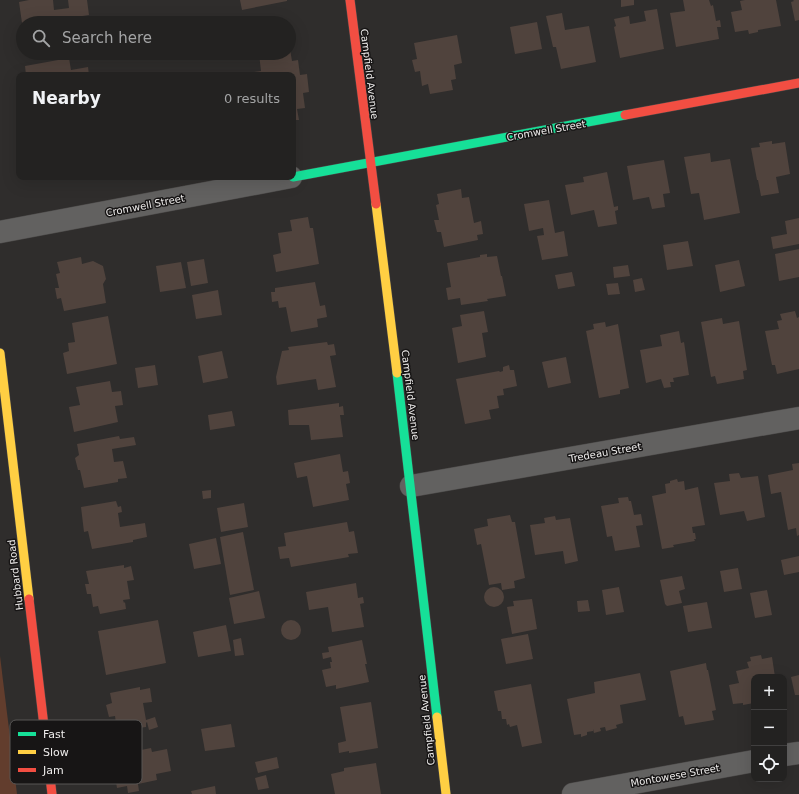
<!DOCTYPE html>
<meta charset="utf-8">
<style>
:root{--surface:#232221;--page:#2f2f2e;--text:#f1f3f6;--muted:#a3a4a5;--line:#403f3f}
body{margin:0;font-family:"DejaVu Sans",sans-serif;background:var(--page);color:var(--text)}
.controls{position:absolute;right:12px;bottom:12px;display:grid;overflow:hidden;border-radius:8px;box-shadow:0 4px 16px #0002}
.controls button{width:36px;height:36px;display:grid;place-items:center;padding:0;border:0;border-bottom:1px solid var(--line);background:var(--surface);color:var(--text);font:20px sans-serif}
.list{margin:0;padding:0;list-style:none}
h2{display:flex;justify-content:space-between;align-items:center;height:52px;margin:0;padding:0 16px;font-size:17px}
h2 small{font-size:13px;font-weight:400;color:var(--muted)}
.icon{flex:none;width:22px;height:22px;fill:none;stroke:currentColor;stroke-width:2;stroke-linecap:round;stroke-linejoin:round}
.map{position:relative;flex:none;width:799px;height:794px;overflow:hidden}
.search{position:absolute;background:var(--surface);box-shadow:0 4px 16px #0002;left:16px;top:16px;width:280px;height:44px;display:flex;align-items:center;gap:10px;box-sizing:border-box;padding:0 14px;border-radius:22px;color:var(--muted);font-size:15px}
.panel{position:absolute;background:var(--surface);box-shadow:0 4px 16px #0002;left:16px;top:72px;width:280px;height:108px;border-radius:8px}
.map>svg:first-child{display:block}
.green{fill:#623d2d}
.building{fill:#50433d}
.lines{fill:none;stroke-linecap:round;stroke-linejoin:round}
.street-casing{stroke:#4b4948;stroke-width:23}
.fast-casing{stroke:#4b4948;stroke-width:10}
.slow-casing{stroke:#4b4948;stroke-width:10}
.jam-casing{stroke:#4b4948;stroke-width:10}
.street{stroke:#626160;stroke-width:22}
.fast{stroke:#16e098;stroke-width:9}
.slow{stroke:#ffcf43;stroke-width:9}
.jam{stroke:#f24e42;stroke-width:9}
.labels{text-anchor:middle;stroke-width:3;stroke-linejoin:round;paint-order:stroke}
.street-label{font-size:10px;fill:#eeeceb;stroke:#171515}
.key{fill:#171515;stroke:#585655;stroke-width:1}
.key-label{font-size:11px;fill:#eeeceb}
</style>
<div class="map">
<svg width="799" height="794" viewBox="0 0 799 794">
<rect width="100%" height="100%" fill="#2f2d2c"/>
<polygon class="green" points="0,656 17,794 0,794"/>
<g class="building">
<polygon points="29,0 53,0 54,10 69,8 68,0 87,0 89,15 57,20 58,23 22,23 19,2"/>
<polygon points="240,0 287,0 287,1 242,10"/>
<polygon points="621,0 634,0 634,5 621,7"/>
<polygon points="683,0 709,0 711,6 713,5 716,21 720,20 721,27 717,27 719,39 676,47 670,13 685,11"/>
<polygon points="745,0 776,0 781,26 758,30 758,32 749,34 748,30 735,32 731,12 742,10 740,1"/>
<polygon points="793,0 799,0 799,20 795,21 791,2 794,1"/>
<polygon points="657,9 664,49 620,58 614,27 616,26 614,19 629,16 630,24 646,21 644,11"/>
<polygon points="562,13 565,30 589,26 596,62 561,69 556,47 553,47 546,16"/>
<polygon points="537,22 542,49 515,54 510,27"/>
<polygon points="457,35 462,63 454,65 456,79 451,80 453,90 430,94 428,84 422,86 420,71 415,72 412,60 417,59 414,43"/>
<polygon points="290,49 292,61 298,60 300,75 307,74 309,92 303,93 305,108 297,109 299,120 293,120 293,75 237,74 261,71 259,54 289,53"/>
<polygon points="69,58 71,70 88,67 89,75 26,75 25,66"/>
<polygon points="772,141 772,144 785,142 790,174 776,177 779,193 761,196 758,180 757,180 751,148 760,147 759,143"/>
<polygon points="710,153 711,162 730,159 740,213 704,220 699,193 691,194 684,157"/>
<polygon points="664,160 670,193 663,194 665,207 652,209 649,197 633,200 627,166"/>
<polygon points="607,172 614,207 618,206 618,210 615,211 617,224 598,227 594,210 571,215 565,185 584,182 583,177"/>
<polygon points="461,189 462,198 469,197 474,223 481,221 483,234 477,235 478,240 444,247 441,232 437,232 434,220 439,220 436,205 439,204 437,194"/>
<polygon points="549,200 555,233 564,231 568,256 542,260 537,236 544,235 543,228 529,231 524,204"/>
<polygon points="308,217 310,228 313,228 319,264 276,272 273,255 281,253 278,233 292,231 290,220"/>
<polygon points="799,218 799,244 773,249 771,237 787,234 785,221"/>
<polygon points="688,241 693,266 667,270 663,245"/>
<polygon points="799,249 799,277 779,281 775,254"/>
<polygon points="487,254 487,257 497,256 501,276 502,276 506,296 487,299 488,301 461,305 460,298 448,300 446,288 451,287 447,263 480,257 480,255"/>
<polygon points="81,257 82,264 93,261 103,266 106,279 103,284 106,303 64,311 61,298 57,299 55,288 59,288 56,274 60,273 57,262"/>
<polygon points="204,259 208,283 191,286 187,262"/>
<polygon points="739,260 745,286 720,292 715,265"/>
<polygon points="181,262 186,288 160,292 156,266"/>
<polygon points="628,265 630,276 614,278 613,267"/>
<polygon points="572,272 575,286 558,289 555,275"/>
<polygon points="642,278 645,290 635,292 633,280"/>
<polygon points="315,282 320,306 325,305 327,317 317,319 318,327 291,332 286,307 279,308 278,301 272,302 271,292 275,292 275,288"/>
<polygon points="618,283 620,294 608,295 606,284"/>
<polygon points="218,290 222,315 196,319 192,295"/>
<polygon points="484,311 488,332 482,333 486,357 458,363 452,328 462,326 460,315"/>
<polygon points="795,311 797,318 799,317 799,369 777,374 775,365 772,365 765,331 779,329 777,321 782,320 780,314"/>
<polygon points="108,316 117,364 67,374 63,353 69,351 68,343 75,342 72,323"/>
<polygon points="722,318 723,324 739,321 747,370 743,371 744,379 717,384 715,376 711,377 701,322"/>
<polygon points="605,322 606,327 618,324 629,388 620,390 620,394 599,398 586,331 594,329 593,324"/>
<polygon points="679,331 681,343 684,342 689,375 673,378 674,382 670,382 671,387 664,388 661,379 646,383 640,350 662,346 660,335"/>
<polygon points="327,342 328,345 334,344 336,355 330,356 336,387 318,390 316,379 277,385 276,377 282,351 289,350 288,347"/>
<polygon points="222,351 228,378 203,383 198,356"/>
<polygon points="566,357 571,383 548,388 542,362"/>
<polygon points="155,365 158,385 138,388 135,368"/>
<polygon points="509,365 510,370 514,370 517,386 503,389 504,395 497,396 499,408 489,410 491,419 465,424 456,379 499,371 500,372 503,371 503,367"/>
<polygon points="110,381 112,392 121,391 123,405 115,406 118,422 74,432 69,407 80,405 76,387"/>
<polygon points="339,403 339,407 343,406 344,415 340,415 343,437 311,440 309,425 289,425 288,410"/>
<polygon points="232,411 235,426 210,430 208,415"/>
<polygon points="119,436 120,439 134,437 136,445 112,449 114,462 123,461 127,478 118,479 118,482 84,488 80,470 78,470 75,458 79,455 77,444"/>
<polygon points="340,454 343,472 348,471 350,483 346,484 349,500 313,507 307,476 297,478 294,463"/>
<polygon points="799,463 799,535 797,536 796,528 788,530 781,492 771,494 768,475 793,470 792,464"/>
<polygon points="739,473 741,478 758,476 765,517 747,521 744,511 720,515 714,483 730,481 729,474"/>
<polygon points="677,479 678,482 684,481 685,490 698,487 705,525 692,527 693,533 695,533 696,539 694,539 695,541 673,545 674,547 662,549 652,496 666,493 665,484 670,483 670,481"/>
<polygon points="211,490 211,498 203,499 202,491"/>
<polygon points="628,497 629,501 631,501 634,515 641,514 643,525 636,526 640,547 615,551 612,536 607,537 601,506 619,503 618,498"/>
<polygon points="116,501 118,507 121,506 122,512 118,513 120,527 145,523 147,537 133,540 133,542 92,549 88,531 84,532 81,507"/>
<polygon points="244,503 248,527 221,532 217,508"/>
<polygon points="510,515 512,522 515,522 525,578 514,581 515,588 502,590 501,583 489,585 481,544 477,545 474,529 488,526 487,519"/>
<polygon points="555,516 556,520 570,518 578,561 565,564 563,551 535,555 530,525 545,523 544,518"/>
<polygon points="347,522 349,532 354,531 358,553 348,554 349,557 291,567 289,558 280,559 278,547 286,546 284,533"/>
<polygon points="243,532 254,590 230,595 220,537"/>
<polygon points="216,538 221,564 194,569 189,544"/>
<polygon points="799,556 799,572 784,575 781,560"/>
<polygon points="124,565 124,568 131,566 134,580 127,581 130,599 123,600 124,603 125,602 126,609 100,614 98,606 93,607 91,594 87,594 85,584 89,584 86,571"/>
<polygon points="738,568 742,589 724,592 720,571"/>
<polygon points="682,576 685,589 679,591 682,603 667,606 665,604 660,580"/>
<polygon points="356,583 358,598 363,597 364,603 360,604 364,627 332,632 328,607 309,610 306,592"/>
<circle cx="494" cy="597" r="10"/>
<polygon points="619,587 624,612 606,615 602,590"/>
<polygon points="767,590 772,615 755,618 750,593"/>
<polygon points="259,591 265,618 234,624 229,598"/>
<polygon points="532,599 537,629 512,634 507,607 514,606 513,601"/>
<polygon points="588,600 590,611 578,612 577,601"/>
<polygon points="707,602 712,628 688,632 683,606"/>
<circle cx="291" cy="630" r="10"/>
<polygon points="158,620 166,663 106,675 98,631"/>
<polygon points="226,625 231,651 198,657 193,632"/>
<polygon points="528,634 533,659 506,664 501,639"/>
<polygon points="241,638 244,655 235,656 233,640"/>
<polygon points="362,640 367,664 365,664 369,682 336,689 336,685 326,687 322,670 331,668 330,662 332,662 331,657 323,659 322,653 329,652 328,647"/>
<polygon points="761,655 762,659 772,657 775,677 754,677 754,703 743,705 743,703 733,704 729,685 739,683 736,671 749,668 747,662 751,661 750,657"/>
<polygon points="706,663 707,670 708,670 716,710 712,711 714,720 685,725 683,716 679,717 670,671"/>
<polygon points="640,673 646,700 620,705 623,723 616,725 617,728 606,731 605,727 600,728 601,731 594,733 593,729 593,731 587,732 587,735 581,737 581,734 574,735 567,699 595,693 594,682"/>
<polygon points="799,675 799,695 795,695 791,677"/>
<polygon points="531,684 542,743 522,747 517,725 510,727 509,724 507,725 506,719 502,719 501,711 498,711 494,691"/>
<polygon points="140,687 140,690 150,688 152,702 143,703 146,720 155,717 158,727 149,730 147,722 146,723 146,727 117,731 115,716 109,717 106,705 112,703 110,693"/>
<polygon points="371,702 378,748 349,753 349,751 339,753 338,743 346,741 340,707"/>
<polygon points="231,724 235,747 205,751 201,729"/>
<polygon points="151,748 152,752 167,749 171,771 156,774 157,780 138,784 139,791 128,793 127,786 117,788 114,770 119,770 116,755"/>
<polygon points="277,757 279,768 258,773 255,762"/>
<polygon points="376,763 381,794 335,794 331,774 344,771 344,768"/>
<polygon points="266,775 269,788 258,790 255,778"/>
<polygon points="215,786 216,794 192,794 191,791"/>
</g>
<g class="lines">
<g class="street-casing">
<g id="street">
<polyline points="0,232 291,177"/>
<polyline points="411,486 799,418"/>
<polyline points="784,755 799,753"/>
<polyline points="573,794 754,761"/>
</g>
</g>
<g class="fast-casing">
<g id="fast">
<polyline points="293,177 625,115"/>
<polyline points="397,373 437,717"/>
</g>
</g>
<g class="slow-casing">
<g id="slow">
<polyline points="376,204 397,373"/>
<polyline points="0,353 29,599"/>
<polyline points="437,717 446,794"/>
</g>
</g>
<g class="jam-casing">
<g id="jam">
<polyline points="350,0 376,204"/>
<polyline points="625,115 799,83"/>
<polyline points="29,599 52,794"/>
</g>
</g>
<use href="#street" class="street"/>
<use href="#fast" class="fast"/>
<use href="#slow" class="slow"/>
<use href="#jam" class="jam"/>
</g>
<g class="labels">
<g class="street-label">
<text transform="translate(370 74) rotate(83)" y="4">Campfield Avenue</text>
<text transform="translate(546 130) rotate(-10)" y="4">Cromwell Street</text>
<text transform="translate(145 205) rotate(-11)" y="4">Cromwell Street</text>
<text transform="translate(411 395) rotate(83)" y="4">Campfield Avenue</text>
<text transform="translate(605 452) rotate(-10)" y="4">Tredeau Street</text>
<text transform="translate(15 575) rotate(-97)" y="4">Hubbard Road</text>
<text transform="translate(426 720) rotate(-96)" y="4">Campfield Avenue</text>
<text transform="translate(675 775) rotate(-10)" y="4">Montowese Street</text>
</g>
</g>
<rect x="10" y="720" width="132" height="64" rx="6" class="key"/>
<rect x="18" y="732" width="18" height="4" fill="#16e098"/>
<rect x="18" y="750" width="18" height="4" fill="#ffcf43"/>
<rect x="18" y="768" width="18" height="4" fill="#f24e42"/>
<g class="key-label">
<text x="43" y="738">Fast</text>
<text x="43" y="756">Slow</text>
<text x="43" y="774">Jam</text>
</g>
</svg>
<div class="controls">
<button>+</button>
<button>−</button>
<button><svg class="icon" aria-label="locate" viewBox="0 0 24 24"><circle cx="12" cy="12" r="6"/><path d="M12 2v4M12 18v4M2 12h4M18 12h4"/></svg></button>
</div>
<div class="search"><svg class="icon" aria-label="search" viewBox="0 0 24 24"><circle cx="10" cy="10" r="6"/><path d="M15 15l6 6"/></svg>Search here</div>
<section class="panel">
<h2>Nearby<small>0 results</small></h2>
<ul class="list">
</ul>
</section>
</div>
